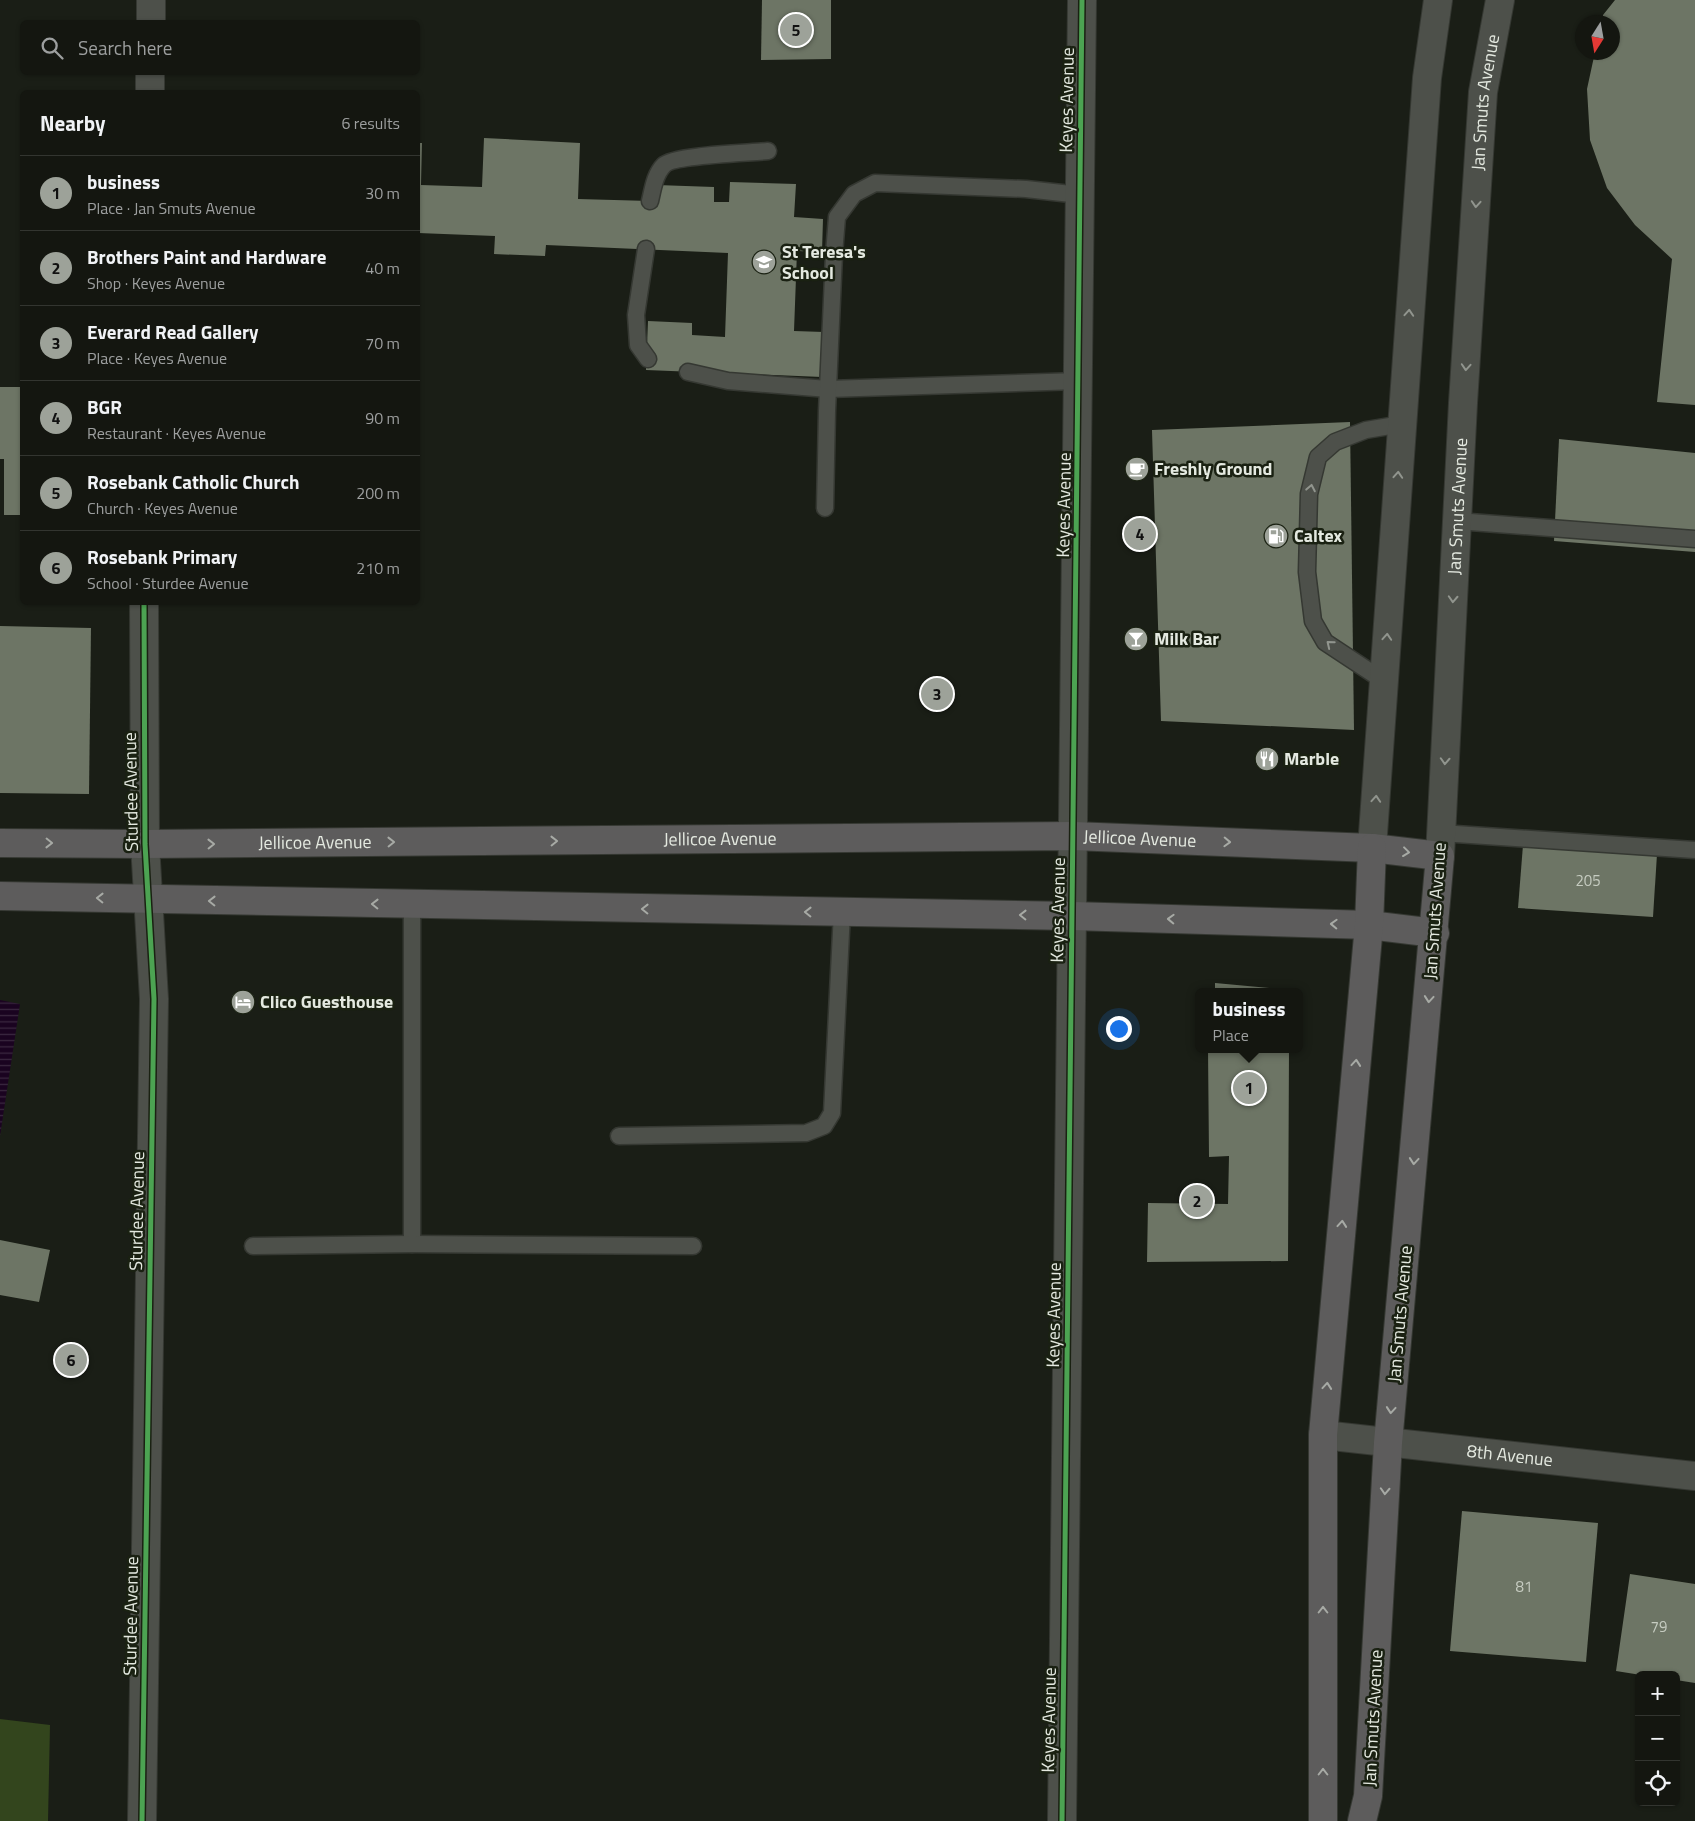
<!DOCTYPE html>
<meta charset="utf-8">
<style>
:root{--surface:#141610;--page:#1d1f19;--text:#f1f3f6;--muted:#9d9f9f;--line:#333530;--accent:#9da299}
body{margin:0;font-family:"Titillium Web",sans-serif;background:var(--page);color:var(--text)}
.controls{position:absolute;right:15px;bottom:15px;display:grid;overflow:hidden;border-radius:8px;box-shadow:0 1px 4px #0004}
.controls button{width:45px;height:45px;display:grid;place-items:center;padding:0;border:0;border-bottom:1px solid var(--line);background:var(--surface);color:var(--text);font:25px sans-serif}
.compass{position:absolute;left:1575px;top:15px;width:45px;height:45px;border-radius:50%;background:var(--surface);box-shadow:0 1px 4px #0004;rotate:191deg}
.you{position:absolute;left:1118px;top:1028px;width:18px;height:18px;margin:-12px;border:4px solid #fff;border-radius:50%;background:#1a73e8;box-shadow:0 0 0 8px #1a73e833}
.badge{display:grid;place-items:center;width:32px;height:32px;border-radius:50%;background:var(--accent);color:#111;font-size:16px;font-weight:700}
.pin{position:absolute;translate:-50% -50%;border:2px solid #fff;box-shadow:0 1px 5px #0006}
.popup{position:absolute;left:1195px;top:988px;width:108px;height:65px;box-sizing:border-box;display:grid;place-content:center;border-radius:8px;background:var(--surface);filter:drop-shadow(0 1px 4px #0005);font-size:16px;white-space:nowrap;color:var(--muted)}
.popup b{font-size:19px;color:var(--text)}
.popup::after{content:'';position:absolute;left:50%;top:100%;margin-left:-10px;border:10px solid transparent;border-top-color:var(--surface)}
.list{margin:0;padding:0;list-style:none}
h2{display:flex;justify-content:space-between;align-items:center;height:65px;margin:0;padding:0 20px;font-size:21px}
h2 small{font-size:16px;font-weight:400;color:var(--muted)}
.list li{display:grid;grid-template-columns:32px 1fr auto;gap:15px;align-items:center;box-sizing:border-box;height:75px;padding:0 20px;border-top:1px solid var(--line)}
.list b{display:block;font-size:19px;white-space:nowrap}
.list p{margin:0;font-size:16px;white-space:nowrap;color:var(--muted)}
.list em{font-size:16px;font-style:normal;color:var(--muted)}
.icon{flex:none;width:28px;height:28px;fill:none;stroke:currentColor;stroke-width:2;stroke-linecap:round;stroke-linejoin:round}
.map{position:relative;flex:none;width:1695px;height:1821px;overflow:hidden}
.search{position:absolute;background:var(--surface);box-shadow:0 1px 4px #0004;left:20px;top:20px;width:400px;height:55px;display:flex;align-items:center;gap:12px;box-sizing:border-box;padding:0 18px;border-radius:8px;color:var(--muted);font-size:19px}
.panel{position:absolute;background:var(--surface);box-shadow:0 1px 4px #0004;left:20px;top:90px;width:400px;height:515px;border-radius:8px}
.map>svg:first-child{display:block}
.pitch{fill:#33451d}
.water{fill:url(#water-rules)}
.building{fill:#6d7565}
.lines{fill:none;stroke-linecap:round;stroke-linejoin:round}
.service-casing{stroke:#353832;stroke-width:19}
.minor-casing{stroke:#353832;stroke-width:30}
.secondary-casing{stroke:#353832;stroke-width:30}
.primary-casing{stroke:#353832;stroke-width:30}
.service{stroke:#4d504a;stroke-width:16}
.minor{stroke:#4d504a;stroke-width:28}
.secondary{stroke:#4d504a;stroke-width:28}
.primary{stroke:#5d5c5c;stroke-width:28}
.cycleway-casing{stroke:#1a2112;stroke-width:8}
.cycleway{stroke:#4ca352;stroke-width:5}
.oneway{stroke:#91958e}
.oneway2{stroke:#a7aaa5}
.labels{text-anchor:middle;stroke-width:5;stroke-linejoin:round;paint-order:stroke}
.number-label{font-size:15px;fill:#c6ccc1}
.street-label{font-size:18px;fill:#e4e9e0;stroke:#1a2112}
.poi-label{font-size:18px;font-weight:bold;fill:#e4e9e0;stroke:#1a2112;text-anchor:start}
</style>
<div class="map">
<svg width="1695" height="1821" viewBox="0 0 1695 1821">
<defs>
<pattern id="water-rules" width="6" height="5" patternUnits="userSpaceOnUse" patternTransform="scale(1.25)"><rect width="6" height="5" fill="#1a0320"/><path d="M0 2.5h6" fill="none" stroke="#3b2840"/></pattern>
</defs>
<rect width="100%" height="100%" fill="#1a1e16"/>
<polygon class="pitch" points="0,1719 50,1725 48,1821 0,1821"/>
<polygon class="water" points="0,1000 20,1004 0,1136"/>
<g class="building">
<polygon points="762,0 831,0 831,59 761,60"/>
<polygon points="1615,0 1695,0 1695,405 1657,402 1672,259 1635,225 1607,188 1590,140 1587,89 1595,52 1612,52 1612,22 1602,22 1603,15"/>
<polygon points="484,138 580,143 578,199 650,201 657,185 714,187 714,202 729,202 730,182 796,184 794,217 823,219 822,252 797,251 794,331 824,332 822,377 646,370 648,321 692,323 692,335 725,337 728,253 546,245 545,256 494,254 495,236 418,233 418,143 422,143 421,185 482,187"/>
<polygon points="0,387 22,387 22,515 4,515 4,459 0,459"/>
<polygon points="1350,422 1354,730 1161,721 1152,430"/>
<polygon points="1559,439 1695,453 1695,552 1554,541"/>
<polygon points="0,626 91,628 89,794 0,793"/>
<polygon points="1523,845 1657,854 1653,917 1518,908"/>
<polygon points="1215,983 1279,989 1280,992 1215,992"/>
<polygon points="1208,1049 1289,1049 1288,1261 1147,1262 1148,1203 1228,1204 1229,1156 1209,1157"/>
<polygon points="0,1240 50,1250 39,1302 0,1295"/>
<polygon points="1462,1511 1598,1523 1586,1662 1450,1651"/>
<polygon points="1630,1574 1695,1584 1695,1683 1676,1680 1676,1675 1641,1675 1616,1671"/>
</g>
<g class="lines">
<g class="service-casing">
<g id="service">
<path d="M650,201C653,188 655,174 664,165C674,155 751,153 768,151"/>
<polyline points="646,249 636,315 638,345 648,359"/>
<polyline points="688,372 728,381 828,389 1079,381"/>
<polyline points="825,508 827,411 834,254 837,217 854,194 875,183 1026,189 1080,195"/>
<polyline points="1457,521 1695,539"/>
<polyline points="1384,681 1325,642 1313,621 1307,572 1309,494 1318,457 1335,442 1366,430 1402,424"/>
<polyline points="1441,833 1695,850"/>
<polyline points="619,1136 806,1133 824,1126 832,1113 842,912"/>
<polyline points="412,1244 412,904"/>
<polyline points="253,1246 412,1244 693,1246"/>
</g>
</g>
<g class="minor-casing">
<g id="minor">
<polyline points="151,22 151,0"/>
<polyline points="150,92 150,72"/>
<path id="s1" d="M1323,1435L1695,1476"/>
<polyline points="142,1821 154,999 145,844 144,602"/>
<polyline points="1062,1821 1082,0"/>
</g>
</g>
<g class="secondary-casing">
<g id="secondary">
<polyline points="1372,848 1427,78 1438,0"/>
<path id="s2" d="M1440,856L1463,403L1483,92L1500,0"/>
</g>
</g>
<g class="primary-casing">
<g id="primary">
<path id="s3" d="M0,843L145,844L1073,836L1372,848L1440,856L1388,1443L1368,1796L1362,1821"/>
<polyline points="0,896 1072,916 1369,925 1435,933"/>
<polyline points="1323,1821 1323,1435 1369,925 1372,848"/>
</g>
</g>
<use href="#service" class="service"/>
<use href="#minor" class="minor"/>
<use href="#secondary" class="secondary"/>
<use href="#primary" class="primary"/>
<g class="cycleway-casing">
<g id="cycleway">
<polyline points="142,1821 154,999 145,844 144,602"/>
<polyline points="1062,1821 1082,0"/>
</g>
</g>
<use href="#cycleway" class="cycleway"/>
</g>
<defs><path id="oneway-chevron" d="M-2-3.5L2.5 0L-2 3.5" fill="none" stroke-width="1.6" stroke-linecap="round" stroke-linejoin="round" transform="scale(1.25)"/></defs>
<g class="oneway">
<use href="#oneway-chevron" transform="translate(1476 204) rotate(94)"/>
<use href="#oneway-chevron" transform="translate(1409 313) rotate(-86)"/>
<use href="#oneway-chevron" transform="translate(1466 367) rotate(94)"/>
<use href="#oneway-chevron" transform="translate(1398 475) rotate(-86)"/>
<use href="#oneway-chevron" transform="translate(1311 488) rotate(-79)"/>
<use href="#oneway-chevron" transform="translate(1453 599) rotate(93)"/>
<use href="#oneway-chevron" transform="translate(1387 637) rotate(-86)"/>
<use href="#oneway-chevron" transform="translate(1330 644) rotate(-141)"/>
<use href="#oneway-chevron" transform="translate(1445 761) rotate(93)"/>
<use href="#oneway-chevron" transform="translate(1376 799) rotate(-86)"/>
</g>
<g class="oneway2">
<use href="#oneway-chevron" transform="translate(554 841) rotate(-1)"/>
<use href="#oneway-chevron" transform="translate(391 842) rotate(-1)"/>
<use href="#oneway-chevron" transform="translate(1227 842) rotate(2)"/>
<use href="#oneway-chevron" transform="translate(49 843) rotate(1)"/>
<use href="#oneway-chevron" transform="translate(211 844) rotate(-1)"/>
<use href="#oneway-chevron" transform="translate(1406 852) rotate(7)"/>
<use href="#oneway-chevron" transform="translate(100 898) rotate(-179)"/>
<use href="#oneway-chevron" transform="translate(212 901) rotate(-179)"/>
<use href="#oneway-chevron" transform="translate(375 904) rotate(-179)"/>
<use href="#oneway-chevron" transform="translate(645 909) rotate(-179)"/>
<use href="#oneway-chevron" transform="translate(808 912) rotate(-179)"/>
<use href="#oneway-chevron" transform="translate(1023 915) rotate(-179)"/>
<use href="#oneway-chevron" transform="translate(1171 919) rotate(-178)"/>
<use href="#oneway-chevron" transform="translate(1334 924) rotate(-178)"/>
<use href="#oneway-chevron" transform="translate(1429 999) rotate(95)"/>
<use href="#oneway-chevron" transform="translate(1356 1063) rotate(-85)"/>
<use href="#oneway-chevron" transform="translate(1414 1161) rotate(95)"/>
<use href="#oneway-chevron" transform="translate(1342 1224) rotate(-85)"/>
<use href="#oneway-chevron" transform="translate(1327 1386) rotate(-85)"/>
<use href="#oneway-chevron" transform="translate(1391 1410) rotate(95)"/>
<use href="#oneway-chevron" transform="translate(1385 1491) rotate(93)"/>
<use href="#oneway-chevron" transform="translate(1323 1610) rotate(-90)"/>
<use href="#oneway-chevron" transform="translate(1323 1772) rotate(-90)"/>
</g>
<defs>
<g id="school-disc" transform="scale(1.25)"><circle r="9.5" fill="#9da299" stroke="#1a2112"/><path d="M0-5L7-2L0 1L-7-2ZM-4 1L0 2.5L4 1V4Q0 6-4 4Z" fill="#fff"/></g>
<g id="cafe-disc" transform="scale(1.25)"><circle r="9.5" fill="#9da299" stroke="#1a2112"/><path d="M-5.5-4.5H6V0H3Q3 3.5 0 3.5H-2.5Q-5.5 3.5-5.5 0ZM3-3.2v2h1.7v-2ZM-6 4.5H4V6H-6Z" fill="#fff"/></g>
<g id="fuel-disc" transform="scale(1.25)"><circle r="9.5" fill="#9da299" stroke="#1a2112"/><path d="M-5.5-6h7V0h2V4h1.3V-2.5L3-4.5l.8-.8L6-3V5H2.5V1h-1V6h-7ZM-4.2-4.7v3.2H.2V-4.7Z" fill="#fff"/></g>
<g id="bar-disc" transform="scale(1.25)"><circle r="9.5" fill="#9da299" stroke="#1a2112"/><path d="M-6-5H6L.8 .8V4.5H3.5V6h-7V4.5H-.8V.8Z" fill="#fff"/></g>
<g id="restaurant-disc" transform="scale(1.25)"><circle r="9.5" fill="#9da299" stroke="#1a2112"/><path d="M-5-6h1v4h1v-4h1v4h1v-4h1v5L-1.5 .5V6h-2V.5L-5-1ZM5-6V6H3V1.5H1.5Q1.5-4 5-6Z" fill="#fff"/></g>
<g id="hotel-disc" transform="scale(1.25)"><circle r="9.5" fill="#9da299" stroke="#1a2112"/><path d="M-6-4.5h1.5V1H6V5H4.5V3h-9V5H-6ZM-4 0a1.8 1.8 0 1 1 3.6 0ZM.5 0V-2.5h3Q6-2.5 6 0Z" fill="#fff"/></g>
</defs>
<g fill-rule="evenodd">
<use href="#school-disc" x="764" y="262"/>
<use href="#cafe-disc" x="1137" y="469"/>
<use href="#fuel-disc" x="1276" y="536"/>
<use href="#bar-disc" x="1136" y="639"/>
<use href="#restaurant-disc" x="1267" y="759"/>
<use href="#hotel-disc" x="243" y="1002"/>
</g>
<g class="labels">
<g class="number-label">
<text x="1588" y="886">205</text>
<text x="1524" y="1592">81</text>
<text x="1659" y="1632">79</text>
</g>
<g class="street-label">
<text transform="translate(1067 100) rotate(-89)" y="6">Keyes Avenue</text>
<text dy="6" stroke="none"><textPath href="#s2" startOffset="755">Jan Smuts Avenue</textPath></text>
<text transform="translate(1064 505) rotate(-89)" y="6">Keyes Avenue</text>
<text dy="6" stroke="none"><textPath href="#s2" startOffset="350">Jan Smuts Avenue</textPath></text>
<text transform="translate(131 792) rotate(-91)" y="6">Sturdee Avenue</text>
<text dy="6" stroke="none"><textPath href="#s3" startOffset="1140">Jellicoe Avenue</textPath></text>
<text dy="6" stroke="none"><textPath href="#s3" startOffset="720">Jellicoe Avenue</textPath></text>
<text dy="6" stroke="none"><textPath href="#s3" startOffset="315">Jellicoe Avenue</textPath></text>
<text transform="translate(1058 910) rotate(-89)" y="6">Keyes Avenue</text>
<text transform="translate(1435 911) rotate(-86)" y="6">Jan Smuts Avenue</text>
<text transform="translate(137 1211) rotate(-89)" y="6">Sturdee Avenue</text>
<text transform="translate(1400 1314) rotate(-85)" y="6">Jan Smuts Avenue</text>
<text transform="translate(1054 1315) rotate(-89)" y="6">Keyes Avenue</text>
<text dy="6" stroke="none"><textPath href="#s1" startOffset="188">8th Avenue</textPath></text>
<text transform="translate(131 1616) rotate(-89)" y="6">Sturdee Avenue</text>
<text transform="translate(1373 1718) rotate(-87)" y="6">Jan Smuts Avenue</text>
<text transform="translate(1049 1720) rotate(-89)" y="6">Keyes Avenue</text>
</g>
<g class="poi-label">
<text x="782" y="258">St Teresa's<tspan x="782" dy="21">School</tspan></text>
<text x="1154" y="475">Freshly Ground</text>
<text x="1294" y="542">Caltex</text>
<text x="1154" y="645">Milk Bar</text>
<text x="1284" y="765">Marble</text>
<text x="260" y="1008">Clico Guesthouse</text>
</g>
</g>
</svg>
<div class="controls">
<button>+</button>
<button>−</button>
<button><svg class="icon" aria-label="locate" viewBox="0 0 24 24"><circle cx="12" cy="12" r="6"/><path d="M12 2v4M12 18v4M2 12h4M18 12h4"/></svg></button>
</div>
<svg class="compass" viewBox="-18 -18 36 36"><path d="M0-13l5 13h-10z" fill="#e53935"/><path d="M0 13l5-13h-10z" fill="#9d9f9f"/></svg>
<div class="you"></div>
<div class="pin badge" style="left:1249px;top:1088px">1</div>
<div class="popup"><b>business</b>Place</div>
<div class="pin badge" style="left:1197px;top:1201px">2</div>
<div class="pin badge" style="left:937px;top:694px">3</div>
<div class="pin badge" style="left:1140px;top:534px">4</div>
<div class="pin badge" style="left:796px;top:30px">5</div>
<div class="pin badge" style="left:71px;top:1360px">6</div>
<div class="search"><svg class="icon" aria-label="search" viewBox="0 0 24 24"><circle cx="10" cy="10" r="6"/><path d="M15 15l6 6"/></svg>Search here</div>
<section class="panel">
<h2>Nearby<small>6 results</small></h2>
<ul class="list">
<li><span class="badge">1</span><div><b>business</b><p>Place · Jan Smuts Avenue</p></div><em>30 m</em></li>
<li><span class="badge">2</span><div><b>Brothers Paint and Hardware</b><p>Shop · Keyes Avenue</p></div><em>40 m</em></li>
<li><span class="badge">3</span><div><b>Everard Read Gallery</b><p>Place · Keyes Avenue</p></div><em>70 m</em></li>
<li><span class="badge">4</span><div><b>BGR</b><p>Restaurant · Keyes Avenue</p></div><em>90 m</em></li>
<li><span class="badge">5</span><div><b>Rosebank Catholic Church</b><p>Church · Keyes Avenue</p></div><em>200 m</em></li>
<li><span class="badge">6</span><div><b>Rosebank Primary</b><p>School · Sturdee Avenue</p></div><em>210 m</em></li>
</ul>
</section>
</div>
